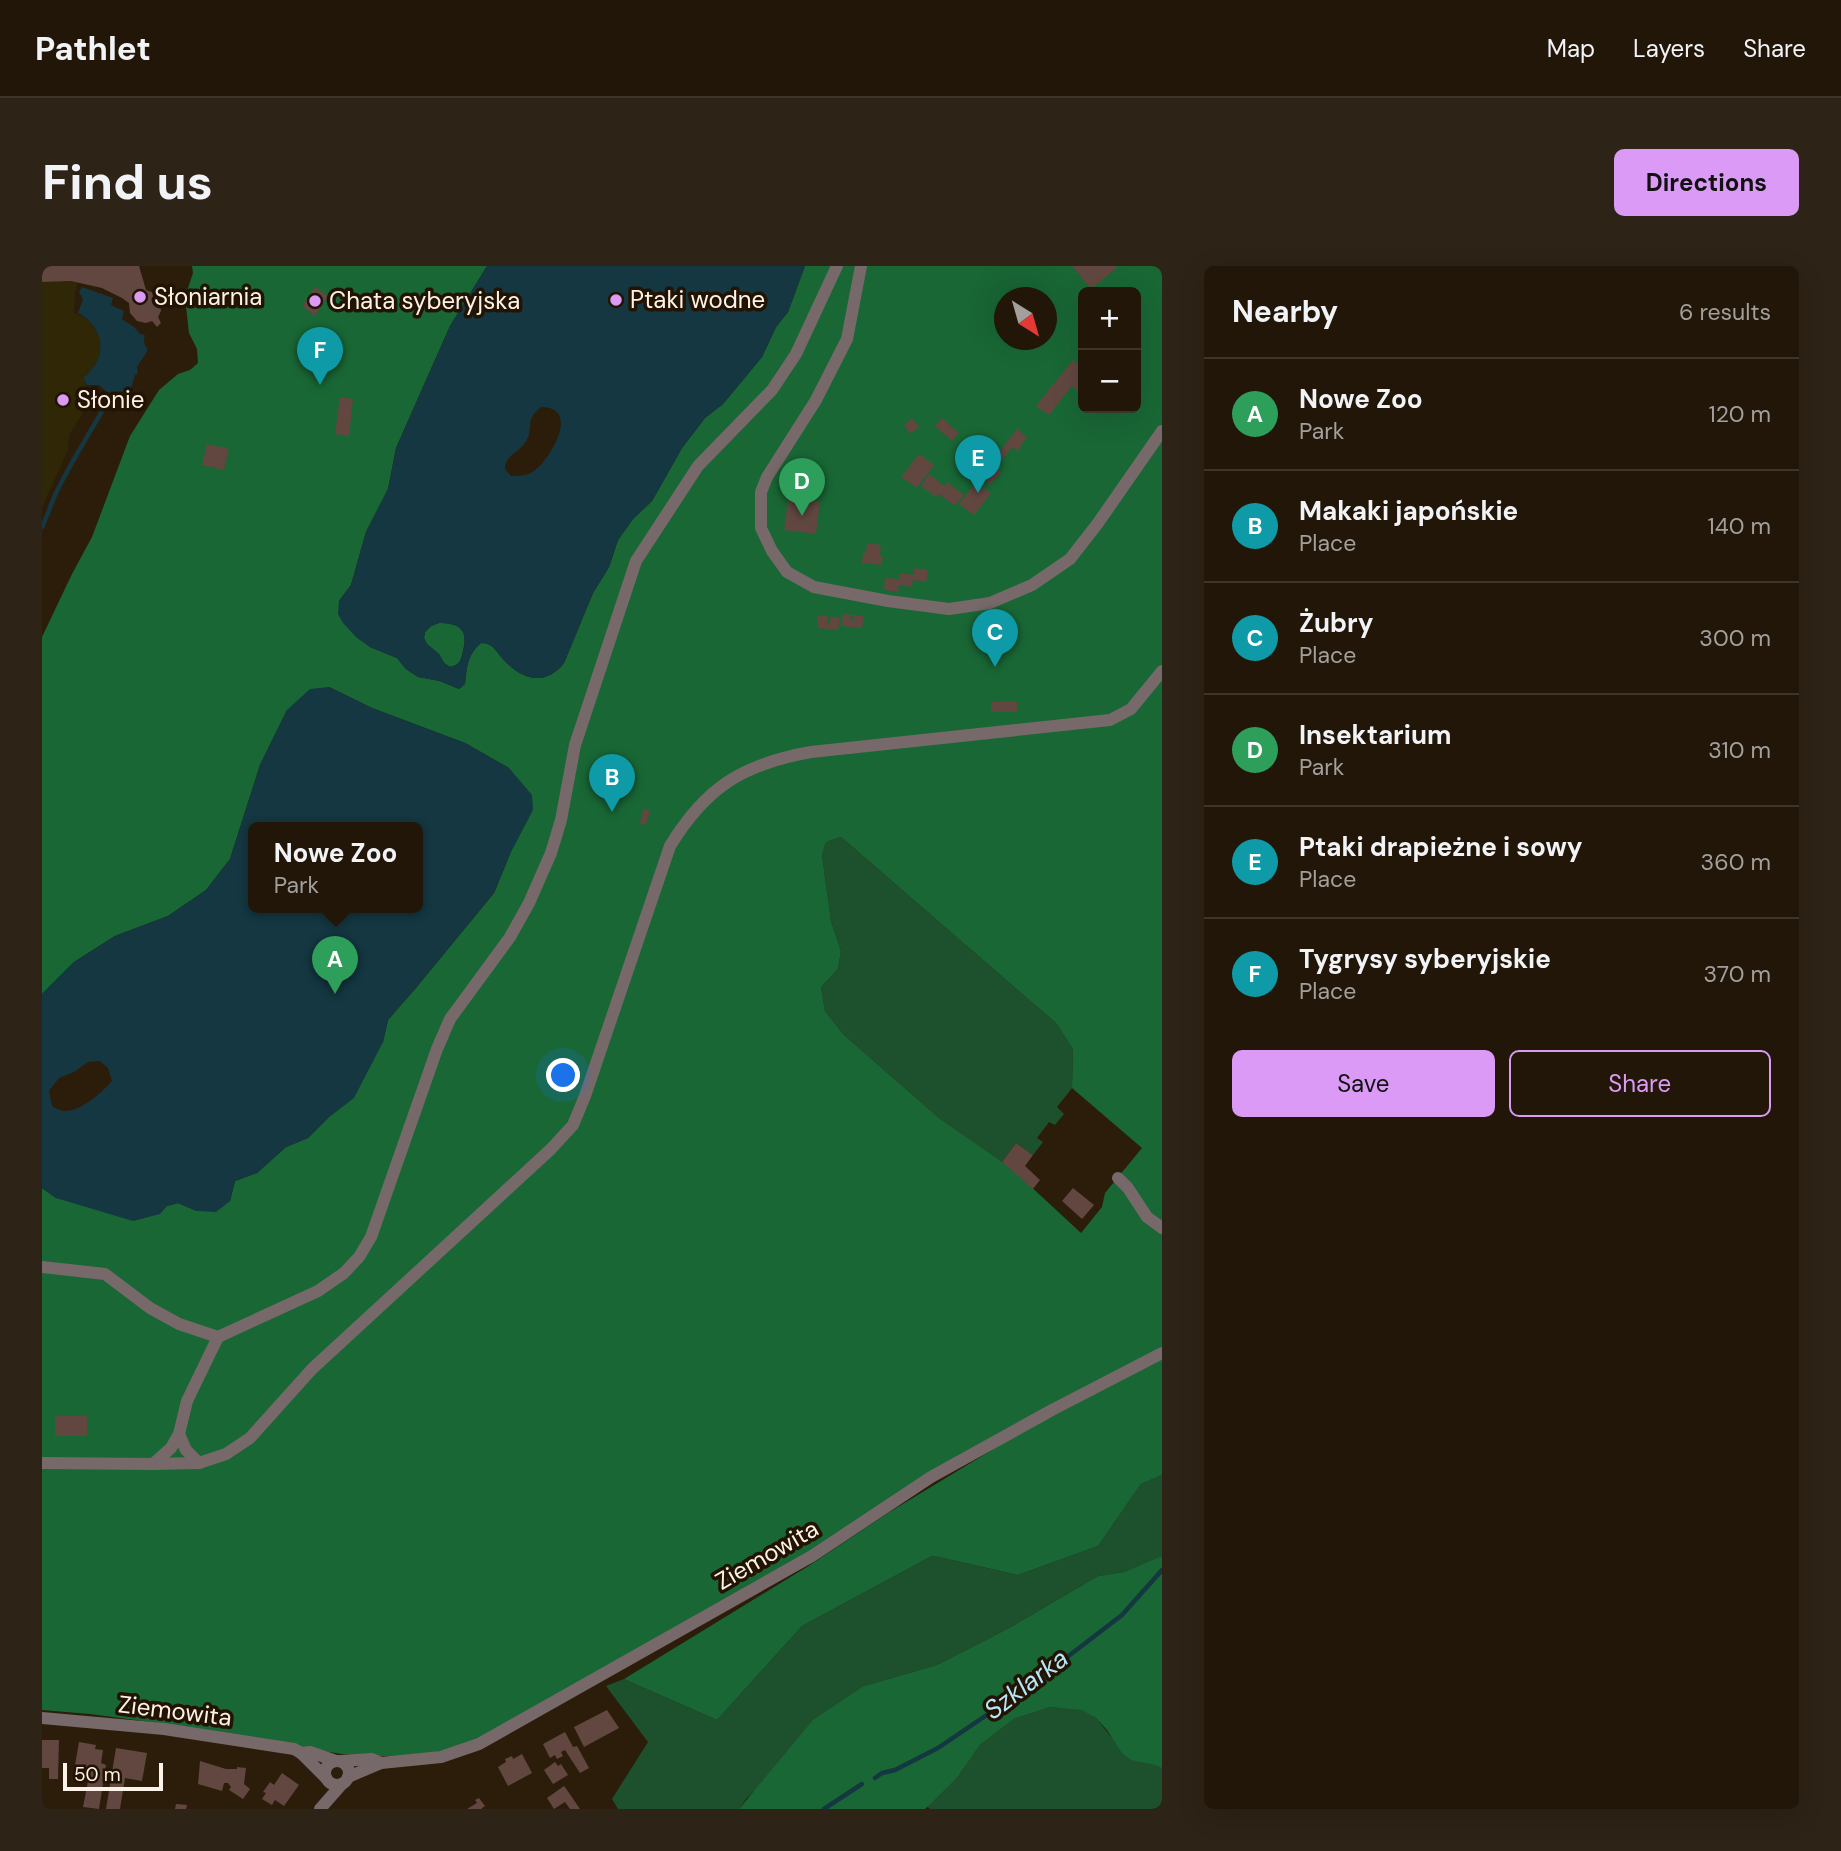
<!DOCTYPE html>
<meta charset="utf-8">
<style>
:root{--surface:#211608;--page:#2d2316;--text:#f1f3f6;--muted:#a29f9c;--line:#3e3529;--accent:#da9af6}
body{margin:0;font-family:"DM Sans",sans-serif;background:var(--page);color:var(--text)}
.controls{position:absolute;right:21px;top:21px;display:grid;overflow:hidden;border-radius:10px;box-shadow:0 7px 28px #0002}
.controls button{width:63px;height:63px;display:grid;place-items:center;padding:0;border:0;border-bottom:2px solid var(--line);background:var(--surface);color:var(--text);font:35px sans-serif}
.compass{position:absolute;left:952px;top:21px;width:63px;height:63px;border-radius:50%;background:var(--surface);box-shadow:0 7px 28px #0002;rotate:143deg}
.scale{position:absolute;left:21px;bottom:18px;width:100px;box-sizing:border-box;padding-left:7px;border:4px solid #fdf2e7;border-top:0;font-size:19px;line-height:24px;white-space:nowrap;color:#fdf2e7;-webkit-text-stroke:5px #221303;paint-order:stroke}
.you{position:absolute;left:522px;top:810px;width:24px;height:24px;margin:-18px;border:5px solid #fff;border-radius:50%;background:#1a73e8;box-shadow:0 0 0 10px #1a73e833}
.badge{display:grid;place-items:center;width:46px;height:46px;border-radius:50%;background:var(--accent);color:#fff;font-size:23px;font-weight:700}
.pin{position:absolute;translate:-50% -58px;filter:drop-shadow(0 2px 4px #0008)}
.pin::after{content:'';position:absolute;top:37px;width:24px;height:21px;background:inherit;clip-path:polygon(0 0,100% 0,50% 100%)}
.popup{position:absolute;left:206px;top:556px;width:175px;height:91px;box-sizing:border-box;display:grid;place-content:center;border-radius:10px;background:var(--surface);filter:drop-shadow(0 2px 5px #0005);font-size:23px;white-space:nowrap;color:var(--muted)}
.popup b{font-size:26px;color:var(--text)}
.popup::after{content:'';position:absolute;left:50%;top:100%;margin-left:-14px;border:14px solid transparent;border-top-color:var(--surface)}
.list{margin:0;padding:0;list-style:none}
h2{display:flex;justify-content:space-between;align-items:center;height:91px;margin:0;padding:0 28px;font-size:30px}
h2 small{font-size:23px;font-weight:400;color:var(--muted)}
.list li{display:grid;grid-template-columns:46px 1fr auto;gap:21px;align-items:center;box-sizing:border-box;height:112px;padding:0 28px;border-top:2px solid var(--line)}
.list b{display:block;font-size:26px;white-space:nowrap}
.list p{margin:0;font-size:23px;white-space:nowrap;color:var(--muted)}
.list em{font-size:23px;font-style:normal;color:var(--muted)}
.actions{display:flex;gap:14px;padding:21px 28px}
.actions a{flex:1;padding:16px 0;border:2px solid var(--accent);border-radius:10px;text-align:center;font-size:24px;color:var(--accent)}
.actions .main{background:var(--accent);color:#111}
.map{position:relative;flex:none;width:1120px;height:1543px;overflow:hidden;border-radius:10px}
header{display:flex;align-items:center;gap:42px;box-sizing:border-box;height:98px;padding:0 35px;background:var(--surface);border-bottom:2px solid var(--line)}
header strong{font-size:33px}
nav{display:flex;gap:38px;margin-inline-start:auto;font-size:24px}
.intro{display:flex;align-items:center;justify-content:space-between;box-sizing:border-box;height:168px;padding:0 42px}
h1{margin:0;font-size:49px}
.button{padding:18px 32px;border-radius:10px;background:var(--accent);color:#111;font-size:24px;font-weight:700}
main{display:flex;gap:42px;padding:0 42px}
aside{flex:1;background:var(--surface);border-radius:10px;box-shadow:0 7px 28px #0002}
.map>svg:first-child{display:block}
.green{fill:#1d512d}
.forest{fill:#196735;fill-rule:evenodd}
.sand{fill:#2f2706}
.water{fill:#143741;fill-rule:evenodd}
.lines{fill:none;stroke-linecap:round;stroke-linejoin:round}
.stream{stroke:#143741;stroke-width:4.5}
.building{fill:#614740}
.street{stroke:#77696a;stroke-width:12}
.poi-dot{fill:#da9af6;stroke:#221303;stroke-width:2.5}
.labels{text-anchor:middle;stroke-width:7;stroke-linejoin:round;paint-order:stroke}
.poi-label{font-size:24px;fill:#fdf2e7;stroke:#221303;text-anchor:start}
.street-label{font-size:24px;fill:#fdf2e7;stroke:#221303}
.water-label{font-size:26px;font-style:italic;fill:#b6e7f8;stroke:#221303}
</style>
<header>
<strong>Pathlet</strong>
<nav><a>Map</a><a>Layers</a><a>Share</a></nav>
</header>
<div class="intro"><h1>Find us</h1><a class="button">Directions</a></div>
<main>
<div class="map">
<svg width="1120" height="1543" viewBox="0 0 1120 1543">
<rect width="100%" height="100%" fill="#2c1d0b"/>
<g class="green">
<polygon points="799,571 1014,757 1031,783 1030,822 1015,841 1022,848 1013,859 1007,856 995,872 1001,876 991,889 974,877 960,896 897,852 802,769 783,745 779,721 796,703 799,685 789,655 780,589 784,576"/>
<polygon points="1120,1209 1120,1291 1082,1306 1056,1310 969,1361 895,1399 822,1420 704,1533 697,1543 576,1543 570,1533 606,1476 564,1420 582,1413 675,1454 760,1360 888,1291 892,1290 976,1309 1056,1280 1099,1218"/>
<polygon points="1008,1441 1040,1443 1054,1452 1071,1473 1120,1493 1120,1543 888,1543 884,1540 915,1512 938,1479 972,1453"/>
</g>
<g class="forest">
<path d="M150,0H445L408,60L354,182L346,223L324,266L309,319L297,335L328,381L355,392L364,403L376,411L398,415L417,423L423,418C425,401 425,389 439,377C451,377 453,384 460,392C479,414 503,421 522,397L551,327L567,301L576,274L591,253L610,235L640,182L663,152L681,138L720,91L734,61L746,46L763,0H1120V1081L767,1286L436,1473L403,1485L355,1490H330L299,1488L116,1457L48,1448L0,1444V922L14,932L125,940L136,937L155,945L188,935L193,915L215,907L244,881L266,872L286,852L341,776L346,754L373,723L452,627L468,588L467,502L423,477L330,442L287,421L245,444L218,499L188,593L164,624L126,650L73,670L32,696L0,728V371L30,308L50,271L88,170L117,124L136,108L148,104L156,97L155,83L147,67L143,31L151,7ZM1041,26H1094V142H1041ZM962,32H1004V74H962ZM799,571L1014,757L1031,783L1030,822L1100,882L1063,927L1060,941L1039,967L969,902L897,852L802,769L783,745L779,721L796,703L799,685L789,655L780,589L784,576Z"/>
<path d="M397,357C417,357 427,363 421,385C419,394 418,399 408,401L402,397L397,388L385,378L382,372L383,366L389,360Z"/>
<polygon points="1120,1093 1120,1209 1099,1218 1056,1280 976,1309 892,1290 888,1291 760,1360 675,1454 582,1413 768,1299 846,1247 978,1167"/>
<polygon points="1118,1291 1120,1291 1120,1502 1114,1499 1089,1494 1080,1487 1065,1464 1054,1452 1040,1444 1008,1441 972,1453 938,1479 915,1512 883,1543 697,1543 771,1454 822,1420 895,1399 969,1361 1056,1310 1082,1306"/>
</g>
<path class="sand" d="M29,15L36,16L33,28L32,47C64,58 67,92 41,112L45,119L41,125L43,144L27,169L26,184L0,241V16Z"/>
<g class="water">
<path d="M445,0H763L746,46L734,61L720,91L681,138L663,152L640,182L610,235L591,253L576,274L567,301L551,327L522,397C503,421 479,414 460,392C453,384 451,377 439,377C425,389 425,401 423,418L417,423L398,415L376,411L364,403L355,392L328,381L315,372L301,357L296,348L297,335L309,319L324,266L346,223L354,182L408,60ZM499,141C539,141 509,193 492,205C485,210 477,210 469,210L463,203C463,189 476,187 483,177C493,163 481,155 499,141ZM397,357C417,357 427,364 421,385C419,394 418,399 408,401L402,397L397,388L385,378L382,372L383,366L389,360Z"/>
<path d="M40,21L71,32L69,39L82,45L80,53L92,61L98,68L103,69C101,75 102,79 106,84L95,101L96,107L93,109L89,123L90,127L83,135L76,130L71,132L57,119H45L41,112C66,93 64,62 36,47L41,33L37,26Z"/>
<path d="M287,421L330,442L423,477L467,502L490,529L491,544L468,588L452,627L373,723L346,754L341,776L312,832L286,852L266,872L244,881L215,907L193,915L188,935L174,946L155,945L136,937L125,940L118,948L91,955L14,932L0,922V728L32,696L73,670L126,650L164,624L188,593L218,499L245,444L268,423ZM211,562H375V642H211ZM58,795L66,802L70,815C59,827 39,846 21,845C20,845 11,841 10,840L7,825L17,812L32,806L46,796Z"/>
</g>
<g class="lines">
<g class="stream">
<path d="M0,261C6,249 9,237 15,225C30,195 48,166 65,137"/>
<polyline points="833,1512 840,1507 853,1504 896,1482 983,1423 1000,1405 1020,1395 1080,1349 1120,1304"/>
<polyline points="782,1543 820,1518"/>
</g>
</g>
<g class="building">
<polygon points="0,0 97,0 104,24 112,27 118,35 119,45 116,51 119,57 115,61 110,55 104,57 95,55 88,47 87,37 80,32 60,22 29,15 0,16"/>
<polygon points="1030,0 1073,0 1075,2 1049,23"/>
<polygon points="273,21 286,30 273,50 260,40"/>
<polygon points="1031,94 1041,103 1041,126 1040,128 1030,120 1007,149 994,140"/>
<polygon points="298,131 311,133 307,170 293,168"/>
<polygon points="870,152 877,161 868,168 862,159"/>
<polygon points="900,152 917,167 910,175 893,160"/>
<polygon points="975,163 985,171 975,185 970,181 954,202 959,206 948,219 938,211"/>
<polygon points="165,178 187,183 182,204 160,199"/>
<polygon points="877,188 892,199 875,222 859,211"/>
<polygon points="887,208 902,220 905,216 922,229 913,240 897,228 894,231 879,220"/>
<polygon points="934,216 949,227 932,249 917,238"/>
<polygon points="746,232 778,236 774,268 742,264"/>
<polygon points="825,277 839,279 838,289 841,289 839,299 820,297 821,287 824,287"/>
<polygon points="872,302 886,304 884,316 871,314 870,321 857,319 856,326 842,324 843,312 857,313 858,307 872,309"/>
<polygon points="801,348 810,349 809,355 811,355 812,349 822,350 820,362 799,360"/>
<polygon points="776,349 786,350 785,358 787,358 788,351 798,352 796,364 775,362"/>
<polygon points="975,435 975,446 949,446 949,436"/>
<polygon points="601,543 608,544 604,559 598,557"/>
<polygon points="974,877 991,889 983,900 998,914 991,923 960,896"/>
<polygon points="1031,922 1052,939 1040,953 1020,935"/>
<rect x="13" y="1150" width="32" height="20"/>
<polygon points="565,1444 577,1462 542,1481 532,1461"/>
<polygon points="523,1466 531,1481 535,1480 547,1502 538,1507 523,1484 519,1486 521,1490 515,1493 513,1489 508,1492 501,1478"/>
<polygon points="0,1474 17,1474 16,1513 7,1513 7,1502 0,1502"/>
<polygon points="37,1476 54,1479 53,1483 61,1484 59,1497 64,1499 57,1543 41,1541 47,1510 45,1510 46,1504 38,1503 38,1499 33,1499"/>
<polygon points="74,1482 105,1487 102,1504 100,1515 83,1512 78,1543 64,1543"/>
<polygon points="480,1488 490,1507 466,1520 456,1501 464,1496 463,1493 470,1490 471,1493"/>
<polygon points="158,1495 184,1503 195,1503 195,1501 204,1502 202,1518 208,1523 201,1533 187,1524 189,1521 186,1517 182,1517 180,1525 156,1518"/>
<polygon points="513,1496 516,1500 519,1498 526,1509 511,1518 502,1504"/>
<polygon points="240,1507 257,1519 242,1540 233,1534 230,1539 220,1533 224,1527 221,1526 228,1516 232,1519"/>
<polygon points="522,1520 525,1524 538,1543 528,1543 523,1536 512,1543 505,1532"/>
<polygon points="437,1532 443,1540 439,1543 425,1543 435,1537 433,1534"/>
<polygon points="134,1538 145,1539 144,1543 133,1543"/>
</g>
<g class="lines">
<g class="street">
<polyline points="819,0 805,73 774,134 725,211 719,226 719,262 730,285 745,306 772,321 846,335 907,343 948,337 990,319 1028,293 1056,257 1120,165"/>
<polyline points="1076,912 1086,922 1105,951 1120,962"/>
<polyline points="0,1001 63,1008 108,1042 137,1058 176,1071 276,1025 302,1007 317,991 329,971 395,783 408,753 468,671 487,637 509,587 519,554 533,479 594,295 656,200 730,124 754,88 795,0"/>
<path d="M176,1071L145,1135L137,1168L129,1182L111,1198L157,1197L184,1188L208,1172L270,1103L509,883L531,859L543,830L628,580C664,521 701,498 769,486L1068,454L1089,443L1120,405"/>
<polyline points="137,1168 144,1184 157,1197"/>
<polyline points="0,1197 111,1198"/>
<polyline points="0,1452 122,1463 252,1483 259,1487 268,1486 294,1495"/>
<polyline points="259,1487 284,1512"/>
<circle cx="295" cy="1507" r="12"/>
<polyline points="299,1495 330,1493 339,1497"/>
<polyline points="306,1511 339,1497 399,1491 437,1478 770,1290 889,1211 1010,1144 1120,1087"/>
<polyline points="278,1543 300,1518"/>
</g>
</g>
<g class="poi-dot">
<circle cx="98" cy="31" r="7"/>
<circle cx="574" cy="34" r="7"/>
<circle cx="273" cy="35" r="7"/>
<circle cx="21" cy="134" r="7"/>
</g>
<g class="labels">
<g class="poi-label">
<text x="112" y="39">Słoniarnia</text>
<text x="588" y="42">Ptaki wodne</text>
<text x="287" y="43">Chata syberyjska</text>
<text x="35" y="142">Słonie</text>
</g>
<g class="street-label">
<text transform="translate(725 1289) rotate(-30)" y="8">Ziemowita</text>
<text transform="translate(133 1445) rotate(7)" y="8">Ziemowita</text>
</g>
<g class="water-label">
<text transform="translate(984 1418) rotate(-37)" y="9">Szklarka</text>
</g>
</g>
</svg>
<div class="controls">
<button>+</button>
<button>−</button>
</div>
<svg class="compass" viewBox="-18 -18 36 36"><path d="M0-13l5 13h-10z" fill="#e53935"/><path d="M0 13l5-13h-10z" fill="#a29f9c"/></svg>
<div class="scale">50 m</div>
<div class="you"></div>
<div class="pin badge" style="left:293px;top:728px;background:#2e9e5b">A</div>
<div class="popup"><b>Nowe Zoo</b>Park</div>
<div class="pin badge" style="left:570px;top:546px;background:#0f9aa8">B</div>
<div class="pin badge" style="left:953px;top:401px;background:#0f9aa8">C</div>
<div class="pin badge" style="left:760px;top:250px;background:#2e9e5b">D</div>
<div class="pin badge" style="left:936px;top:227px;background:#0f9aa8">E</div>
<div class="pin badge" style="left:278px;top:119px;background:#0f9aa8">F</div>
</div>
<aside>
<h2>Nearby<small>6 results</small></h2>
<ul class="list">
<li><span class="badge" style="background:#2e9e5b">A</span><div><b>Nowe Zoo</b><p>Park</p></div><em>120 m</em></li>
<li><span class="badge" style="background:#0f9aa8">B</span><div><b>Makaki japońskie</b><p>Place</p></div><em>140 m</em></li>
<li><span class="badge" style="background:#0f9aa8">C</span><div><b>Żubry</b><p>Place</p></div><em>300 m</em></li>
<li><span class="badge" style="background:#2e9e5b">D</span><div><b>Insektarium</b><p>Park</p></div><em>310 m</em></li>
<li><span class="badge" style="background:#0f9aa8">E</span><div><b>Ptaki drapieżne i sowy</b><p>Place</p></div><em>360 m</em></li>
<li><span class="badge" style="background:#0f9aa8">F</span><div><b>Tygrysy syberyjskie</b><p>Place</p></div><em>370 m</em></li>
</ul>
<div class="actions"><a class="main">Save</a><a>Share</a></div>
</aside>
</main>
